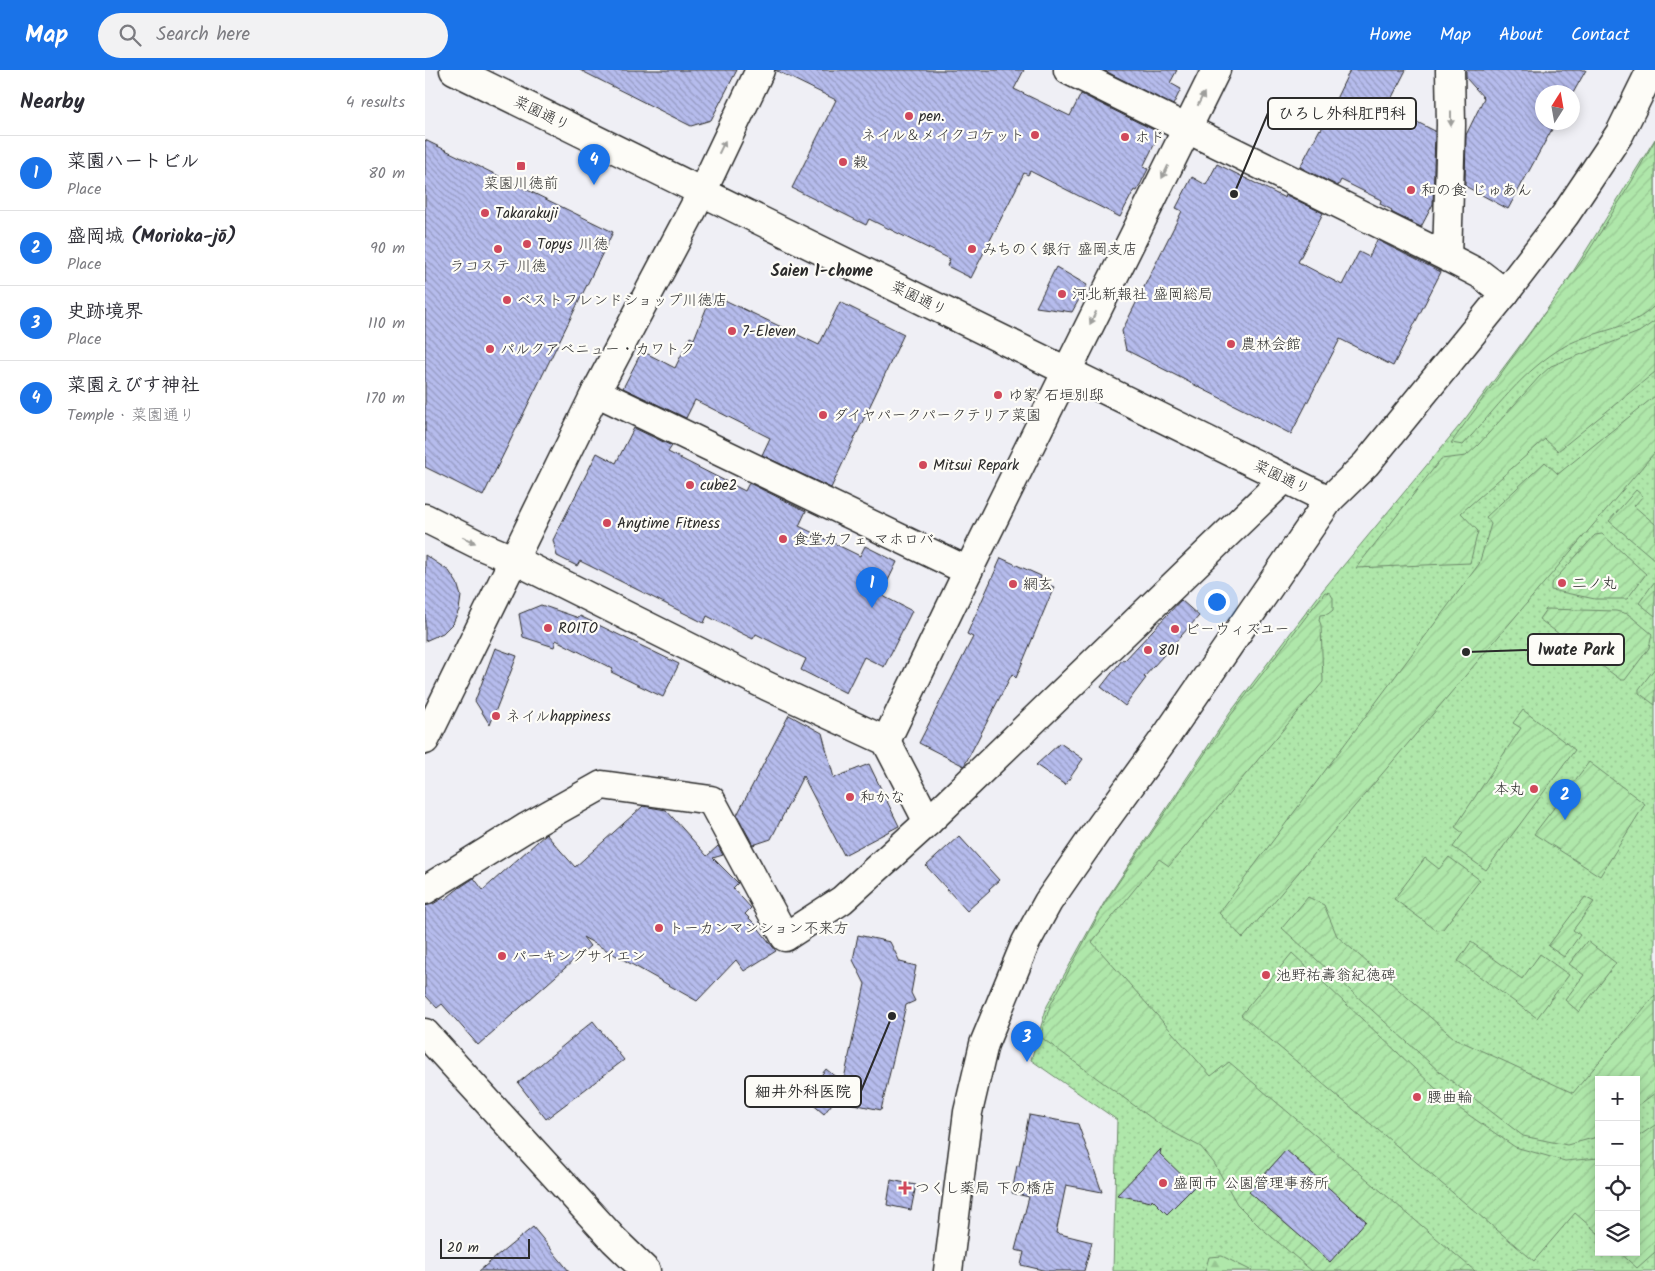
<!DOCTYPE html>
<meta charset="utf-8">
<style>
:root{--surface:#fff;--page:#f2f2f3;--text:#2b2b33;--muted:#7c7c81;--line:#e1e1e2;--accent:#1a73e8}
body{margin:0;font-family:Kalam,"Klee One",sans-serif;background:var(--page);color:var(--text)}
.controls{position:absolute;right:15px;bottom:15px;display:grid;overflow:hidden;border-radius:0px;box-shadow:0 2px 12px #0003}
.controls button{width:45px;height:45px;display:grid;place-items:center;padding:0;border:0;border-bottom:1px solid var(--line);background:var(--surface);color:var(--text);font:25px sans-serif}
.compass{position:absolute;left:1110px;top:15px;width:45px;height:45px;border-radius:50%;background:var(--surface);box-shadow:0 2px 12px #0003;rotate:11deg}
.scale{position:absolute;left:15px;bottom:12px;width:90px;box-sizing:border-box;padding-left:5px;border:2px solid #2b2b2b;border-top:0;font-size:14px;line-height:18px;white-space:nowrap;color:#2b2b2b;-webkit-text-stroke:4px #fdfcf7;paint-order:stroke}
.you{position:absolute;left:791px;top:531px;width:18px;height:18px;margin:-12px;border:4px solid #fff;border-radius:50%;background:#1a73e8;box-shadow:0 0 0 8px #1a73e833}
.badge{display:grid;place-items:center;width:32px;height:32px;border-radius:50%;background:var(--accent);color:#fff;font-size:16px;font-weight:700}
.pin{position:absolute;translate:-50% -41px;filter:drop-shadow(0 1px 2px #0008)}
.pin::after{content:'';position:absolute;top:26px;width:18px;height:15px;background:inherit;clip-path:polygon(0 0,100% 0,50% 100%)}
.list{margin:0;padding:0;list-style:none}
h2{display:flex;justify-content:space-between;align-items:center;height:65px;margin:0;padding:0 20px;font-size:21px}
h2 small{font-size:16px;font-weight:400;color:var(--muted)}
.list li{display:grid;grid-template-columns:32px 1fr auto;gap:15px;align-items:center;box-sizing:border-box;height:75px;padding:0 20px;border-top:1px solid var(--line)}
.list b{display:block;font-size:19px;white-space:nowrap}
.list p{margin:0;font-size:16px;white-space:nowrap;color:var(--muted)}
.list em{font-size:16px;font-style:normal;color:var(--muted)}
.icon{flex:none;width:28px;height:28px;fill:none;stroke:currentColor;stroke-width:2;stroke-linecap:round;stroke-linejoin:round}
.map{position:relative;flex:none;width:1230px;height:1201px;overflow:hidden}
header{display:flex;align-items:center;gap:30px;box-sizing:border-box;height:70px;padding:0 25px;background:var(--accent);color:#fff}
header strong{font-size:24px}
nav{display:flex;gap:28px;margin-inline-start:auto;font-size:18px}
.search{width:350px;height:45px;background:var(--page);display:flex;align-items:center;gap:12px;box-sizing:border-box;padding:0 18px;border-radius:28px;color:var(--muted);font-size:19px}
main{display:flex}
aside{flex:1;background:var(--surface)}
.map>svg:first-child{display:block}
.grass{fill:url(#grass-dots);stroke:#6d896a;fill-rule:evenodd}
.forest{fill:url(#forest-firs);stroke:#6d896a}
.garden{fill:url(#garden-furrows);stroke:#6d896a}
.building{fill:url(#building-back-hatch);stroke:#2b2b2b}
.lines{fill:none;stroke-linecap:round;stroke-linejoin:round}
.minor-casing{stroke:#2b2b2b;stroke-width:31}
.minor{stroke:#fdfcf7;stroke-width:28}
.oneway{fill:#9e9e9b}
.poi-dot{fill:#d1495b;stroke:#fdfcf7;stroke-width:2}
.labels{text-anchor:middle;stroke-width:4.5;stroke-linejoin:round;paint-order:stroke}
.street-label{font-size:15px;fill:#2b2b2b;stroke:#fdfcf7}
.poi-label{font-size:15px;fill:#2b2b2b;stroke:#fdfcf7;text-anchor:start}
.neighbourhood-label{font-size:16px;font-weight:bold;fill:#2b2b2b;stroke:#fdfcf7}
.leader{fill:none;stroke:#2b2b2b;stroke-width:2}
.callout-dot{fill:#2b2b2b;stroke:#fdfcf7;stroke-width:2}
.callout{fill:#fdfcf7;stroke:#2b2b2b;stroke-width:2}
.callout-label{font-size:16px;text-anchor:middle;font-weight:bold;fill:#2b2b2b}
</style>
<header>
<strong>Map</strong>
<div class="search"><svg class="icon" aria-label="search" viewBox="0 0 24 24"><circle cx="10" cy="10" r="6"/><path d="M15 15l6 6"/></svg>Search here</div>
<nav><a>Home</a><a>Map</a><a>About</a><a>Contact</a></nav>
</header>
<main>
<aside>
<h2>Nearby<small>4 results</small></h2>
<ul class="list">
<li><span class="badge">1</span><div><b>菜園ハートビル</b><p>Place</p></div><em>80 m</em></li>
<li><span class="badge">2</span><div><b>盛岡城 (Morioka-jō)</b><p>Place</p></div><em>90 m</em></li>
<li><span class="badge">3</span><div><b>史跡境界</b><p>Place</p></div><em>110 m</em></li>
<li><span class="badge">4</span><div><b>菜園えびす神社</b><p>Temple · 菜園通り</p></div><em>170 m</em></li>
</ul>
</aside>
<div class="map">
<svg width="1230" height="1201" viewBox="0 0 1230 1201">
<defs>
<pattern id="grass-dots" width="8" height="8" patternUnits="userSpaceOnUse" patternTransform="scale(1.25)"><rect width="8" height="8" fill="#afe7aa"/><path d="M2 2h.1M6 6h.1" fill="none" stroke="#97c692" stroke-width="1.8" stroke-linecap="round"/></pattern>
<pattern id="forest-firs" width="22" height="20" patternUnits="userSpaceOnUse" patternTransform="scale(1.25)"><rect width="22" height="20" fill="#afe7aa"/><path d="M5 1l3.5 6h-7zM16 11l3.5 6h-7z" fill="#97c692"/></pattern>
<pattern id="garden-furrows" width="10" height="10" patternUnits="userSpaceOnUse" patternTransform="scale(1.25)"><rect width="10" height="10" fill="#afe7aa"/><path d="M-1 1l2-2M0 10L10 0M9 11l2-2" fill="none" stroke="#97c692"/></pattern>
<pattern id="building-back-hatch" width="6" height="6" patternUnits="userSpaceOnUse" patternTransform="scale(1.25)"><rect width="6" height="6" fill="#b6bced"/><path d="M-1 5l2 2M0 0l6 6M5-1l2 2" fill="none" stroke="#9499c0"/></pattern>
</defs>
<rect width="100%" height="100%" fill="#efeff5"/>
<filter id="ink" filterUnits="userSpaceOnUse"><feTurbulence type="fractalNoise" baseFrequency=".02" numOctaves="2"/><feDisplacementMap in="SourceGraphic" scale="10" xChannelSelector="R" yChannelSelector="G"/><feConvolveMatrix kernelMatrix="1 2 1 2 8 2 1 2 1" color-interpolation-filters="sRGB"/></filter>
<g filter="url(#ink)">
<path class="grass" d="M1230,69V1201H688L692,1050L606,990L622,936L680,831L805,643L898,520L1040,349L1138,218ZM1174,1010H1211V1182H1174Z"/>
<polygon class="forest" points="797,1186 827,1201 780,1201 784,1187"/>
<g class="garden">
<path d="M1230,70V235C1207,260 1169,260 1140,276C1098,300 1071,339 1038,375L1026,373L1162,184L1207,111Z"/>
<polygon points="1230,251 1230,302 1133,381 1120,369 1036,443 1053,461 1045,493 931,498 1016,389 1041,386 1054,374 1115,306 1126,296 1214,262"/>
<polygon points="1230,326 1230,382 818,868 794,843 1054,494 1066,454 1061,447 1120,392 1133,404"/>
<polygon points="1211,420 1218,426 1209,436 1230,454 1230,490 1184,451"/>
<polygon points="1177,464 1221,504 1202,529 1170,529 1126,520 1126,514 1170,465"/>
<polygon points="1230,511 1230,546 1214,533"/>
<polygon points="900,522 905,523 908,528 908,540 903,544 895,545 894,550 896,555 898,612 744,796 734,789 667,872 786,1006 804,992 1050,1201 887,1201 834,1156 812,1134 789,1093 776,1077 740,1058 617,968 617,961 625,936 681,831 806,645"/>
<polygon points="1121,539 1191,541 1203,544 1227,564 1224,578 1200,610 1196,610 1114,549"/>
<polygon points="1230,598 1230,635 1214,623 1214,619"/>
<polygon points="1098,640 1150,680 1061,800 1028,777 1038,763 1030,757 1096,658 1088,653"/>
<polygon points="1164,692 1220,734 1175,806 1109,764"/>
<polygon points="1024,787 1055,810 1018,859 1011,860 969,829 1000,788 1014,799"/>
<polygon points="883,827 899,835 912,866 1029,968 1148,1023 1230,925 1230,1023 1211,1037 1211,1010 1174,1010 1174,1066 1172,1067 1142,1075 1098,1066 1016,1003 857,858"/>
<polygon points="1160,827 1169,832 1148,860 1155,865 1139,887 1123,876"/>
<polygon points="1162,871 1191,893 1154,942 1140,930 1159,905 1144,894"/>
<polygon points="1046,872 1097,909 1115,884 1144,905 1112,948 1033,891"/>
<polygon points="867,883 1025,1032 1090,1077 1140,1091 1174,1088 1174,1164 1150,1143 1109,1191 816,945"/>
<polygon points="1230,1055 1230,1182 1212,1198 1194,1182 1211,1182 1211,1068"/>
</g>
<g class="building">
<polygon points="155,0 312,0 286,50 266,56"/>
<polygon points="350,0 599,0 589,19 645,46 656,24 735,63 718,97 723,99 712,121 709,120 695,147 605,101 603,105 599,103 546,208 522,196 525,189 444,149 441,155 367,118 411,30"/>
<polygon points="678,0 752,0 745,13 756,19 748,35"/>
<polygon points="925,0 981,0 962,37 1010,61 1008,134 996,157 966,142 967,140 955,134 956,130 916,110 913,116 875,97 895,59 896,60"/>
<polygon points="1041,0 1161,0 1148,23 1118,22 1118,52 1131,52 1083,139 1040,116 1041,65 1059,28 1041,8"/>
<polygon points="0,70 188,162 58,426 0,397"/>
<polygon points="792,94 860,128 861,125 898,143 873,192 917,215 934,182 944,187 952,170 1016,202 968,296 915,269 866,364 701,280 697,261 757,141 751,138 767,107 781,115"/>
<polygon points="631,197 662,215 647,242 611,237"/>
<polygon points="287,224 394,275 415,232 479,264 406,418 337,385 345,368 270,330 261,348 198,318 217,281 250,298 265,267 269,269"/>
<polygon points="209,358 247,376 243,382 320,421 324,413 381,441 374,456 435,486 440,476 472,492 456,525 487,541 459,597 439,587 421,623 376,600 381,589 331,564 328,569 282,546 279,553 155,491 152,496 132,486 128,470 172,383 191,393"/>
<polygon points="0,485 24,501 32,513 36,526 34,540 28,553 18,563 0,571"/>
<polygon points="576,488 616,506 615,511 629,517 591,608 587,604 539,696 494,673 548,567 542,564"/>
<polygon points="756,530 774,546 719,607 721,608 700,636 676,617 697,590 699,591"/>
<polygon points="116,535 154,548 155,546 254,594 238,627 186,602 188,599 131,570 129,577 98,567 94,544"/>
<polygon points="70,578 92,586 65,655 50,631"/>
<polygon points="364,645 397,663 409,708 444,694 474,756 419,785 378,706 346,769 328,775 312,745"/>
<polygon points="635,673 658,689 640,715 611,695"/>
<polygon points="218,736 241,740 282,786 293,776 298,785 288,788 313,813 308,818 326,838 320,844 331,855 351,881 319,901 311,890 272,931 158,867 165,876 53,975 17,934 12,938 0,925 0,836 8,834 18,828 19,830 34,818 49,808 58,820 121,764 150,797"/>
<polygon points="534,766 574,810 564,819 565,820 542,841 501,796"/>
<polygon points="433,865 465,872 475,892 491,896 486,923 490,931 481,935 456,1040 410,1030 399,1044 379,1027 401,999 418,1013 440,914 428,890"/>
<polygon points="168,951 199,990 121,1049 93,1013"/>
<polygon points="604,1045 653,1054 677,1122 641,1115 631,1163 667,1172 659,1201 622,1201 596,1195 599,1182 590,1180 604,1127 587,1123 592,1095 594,1096"/>
<polygon points="736,1079 735,1084 769,1117 742,1144 727,1129 726,1132 692,1125"/>
<polygon points="861,1080 941,1151 905,1192 824,1122"/>
<polygon points="466,1110 491,1115 486,1140 462,1135"/>
<polygon points="108,1157 144,1201 54,1201"/>
</g>
<g class="lines">
<g class="minor-casing">
<g id="minor">
<polyline points="29,0 904,430"/>
<polyline points="643,0 1022,187 1055,204 1080,223"/>
<polyline points="1022,187 1026,55 1025,0"/>
<polyline points="171,322 543,501"/>
<polyline points="0,448 54,475 90,490 342,616 461,671 503,752"/>
<polyline points="0,670 171,322 277,122 335,0"/>
<polyline points="461,671 543,501 791,0"/>
<polyline points="0,820 102,757 177,715 286,730 360,867 417,830 503,752 860,408"/>
<polyline points="0,963 189,1170 221,1201"/>
<polyline points="523,1201 543,1042 559,974 601,872 623,832 670,764 744,662 904,430 941,394 1080,223 1140,145 1195,63 1226,0"/>
</g>
</g>
<use href="#minor" class="minor"/>
</g>
<defs><path id="oneway-solid" d="M-6-.8H1V-3.2L6.5 0L1 3.2V.8H-6Z" transform="scale(1.25)"/></defs>
<g class="oneway">
<use href="#oneway-solid" transform="translate(776 29) rotate(-63)"/>
<use href="#oneway-solid" transform="translate(1026 49) rotate(90)"/>
<use href="#oneway-solid" transform="translate(297 77) rotate(-64)"/>
<use href="#oneway-solid" transform="translate(740 102) rotate(116)"/>
<use href="#oneway-solid" transform="translate(668 248) rotate(116)"/>
<use href="#oneway-solid" transform="translate(44 470) rotate(26)"/>
</g>
</g>
<g class="poi-dot">
<circle cx="484" cy="46" r="5"/>
<circle cx="610" cy="65" r="5"/>
<circle cx="700" cy="67" r="5"/>
<circle cx="418" cy="92" r="5"/>
<rect x="91" y="91" width="10" height="10" rx="2.5"/>
<circle cx="986" cy="120" r="5"/>
<circle cx="60" cy="143" r="5"/>
<circle cx="102" cy="174" r="5"/>
<circle cx="73" cy="179" r="5"/>
<circle cx="547" cy="179" r="5"/>
<circle cx="637" cy="224" r="5"/>
<circle cx="82" cy="230" r="5"/>
<circle cx="307" cy="261" r="5"/>
<circle cx="806" cy="274" r="5"/>
<circle cx="65" cy="279" r="5"/>
<circle cx="573" cy="325" r="5"/>
<circle cx="398" cy="345" r="5"/>
<circle cx="498" cy="395" r="5"/>
<circle cx="265" cy="415" r="5"/>
<circle cx="182" cy="453" r="5"/>
<circle cx="358" cy="469" r="5"/>
<circle cx="1137" cy="513" r="5"/>
<circle cx="588" cy="514" r="5"/>
<circle cx="123" cy="558" r="5"/>
<circle cx="750" cy="559" r="5"/>
<circle cx="723" cy="580" r="5"/>
<circle cx="71" cy="646" r="5"/>
<circle cx="1109" cy="719" r="5"/>
<circle cx="425" cy="727" r="5"/>
<circle cx="234" cy="858" r="5"/>
<circle cx="77" cy="886" r="5"/>
<circle cx="841" cy="905" r="5"/>
<circle cx="992" cy="1027" r="5"/>
<circle cx="738" cy="1113" r="5"/>
<path d="M477.5 1110.5h5v5h5v5h-5v5h-5v-5h-5v-5h5z"/>
</g>
<g class="labels">
<g class="street-label">
<text transform="translate(117 43) rotate(26)" y="5">菜園通り</text>
<text transform="translate(494 228) rotate(26)" y="5">菜園通り</text>
<text transform="translate(857 407) rotate(26)" y="5">菜園通り</text>
</g>
<g class="poi-label">
<text x="494" y="51">pen.</text>
<text x="600" y="70" text-anchor="end">ネイル＆メイクコケット</text>
<text x="710" y="72">ホド</text>
<text x="428" y="97">穀</text>
<text x="96" y="118" text-anchor="middle">菜園川徳前</text>
<text x="996" y="125">和の食 じゅあん</text>
<text x="70" y="148">Takarakuji</text>
<text x="112" y="179">Topys 川徳</text>
<text x="557" y="184">みちのく銀行 盛岡支店</text>
<text x="73" y="201" text-anchor="middle">ラコステ 川徳</text>
<text x="647" y="229">河北新報社 盛岡総局</text>
<text x="92" y="235">ベストフレンドショップ川徳店</text>
<text x="317" y="266">7-Eleven</text>
<text x="816" y="279">農林会館</text>
<text x="75" y="284">パルクアベニュー・カワトク</text>
<text x="583" y="330">ゆ家 石垣別邸</text>
<text x="408" y="350">ダイヤパークパークテリア菜園</text>
<text x="508" y="400">Mitsui Repark</text>
<text x="275" y="420">cube2</text>
<text x="192" y="458">Anytime Fitness</text>
<text x="368" y="474">食堂カフェ マホロバ</text>
<text x="1147" y="518">二ノ丸</text>
<text x="598" y="519">網玄</text>
<text x="133" y="563">ROITO</text>
<text x="760" y="564">ビ－ウィズユー</text>
<text x="733" y="585">801</text>
<text x="81" y="651">ネイルhappiness</text>
<text x="1099" y="724" text-anchor="end">本丸</text>
<text x="435" y="732">和かな</text>
<text x="244" y="863">トーカンマンション不来方</text>
<text x="87" y="891">パーキングサイエン</text>
<text x="851" y="910">池野祐壽翁紀徳碑</text>
<text x="1002" y="1032">腰曲輪</text>
<text x="748" y="1118">盛岡市 公園管理事務所</text>
<text x="490" y="1123">つくし薬局 下の橋店</text>
</g>
<g class="neighbourhood-label">
<text x="397" y="206">Saien 1-chome</text>
</g>
</g>
<path class="leader" d="M809 124L843 43M1041 582L1103 580M467 946L436 1021"/>
<g class="callout-dot">
<circle cx="809" cy="124" r="5"/>
<circle cx="1041" cy="582" r="5"/>
<circle cx="467" cy="946" r="5"/>
</g>
<g class="callout">
<rect x="843" y="28" width="148" height="31" rx="5"/>
<rect x="1103" y="564" width="96" height="31" rx="5"/>
<rect x="320" y="1006" width="116" height="31" rx="5"/>
</g>
<g class="callout-label">
<text x="917" y="49">ひろし外科肛門科</text>
<text x="1151" y="585">Iwate Park</text>
<text x="378" y="1027">細井外科医院</text>
</g>
</svg>
<div class="controls">
<button>+</button>
<button>−</button>
<button><svg class="icon" aria-label="locate" viewBox="0 0 24 24"><circle cx="12" cy="12" r="6"/><path d="M12 2v4M12 18v4M2 12h4M18 12h4"/></svg></button>
<button><svg class="icon" aria-label="layers" viewBox="0 0 24 24"><path d="M12 4l9 5-9 5-9-5zM3 14l9 5 9-5"/></svg></button>
</div>
<svg class="compass" viewBox="-18 -18 36 36"><path d="M0-13l5 13h-10z" fill="#e53935"/><path d="M0 13l5-13h-10z" fill="#7c7c81"/></svg>
<div class="scale">20 m</div>
<div class="you"></div>
<div class="pin badge" style="left:447px;top:538px">1</div>
<div class="pin badge" style="left:1140px;top:750px">2</div>
<div class="pin badge" style="left:602px;top:992px">3</div>
<div class="pin badge" style="left:169px;top:115px">4</div>
</div>
</main>
